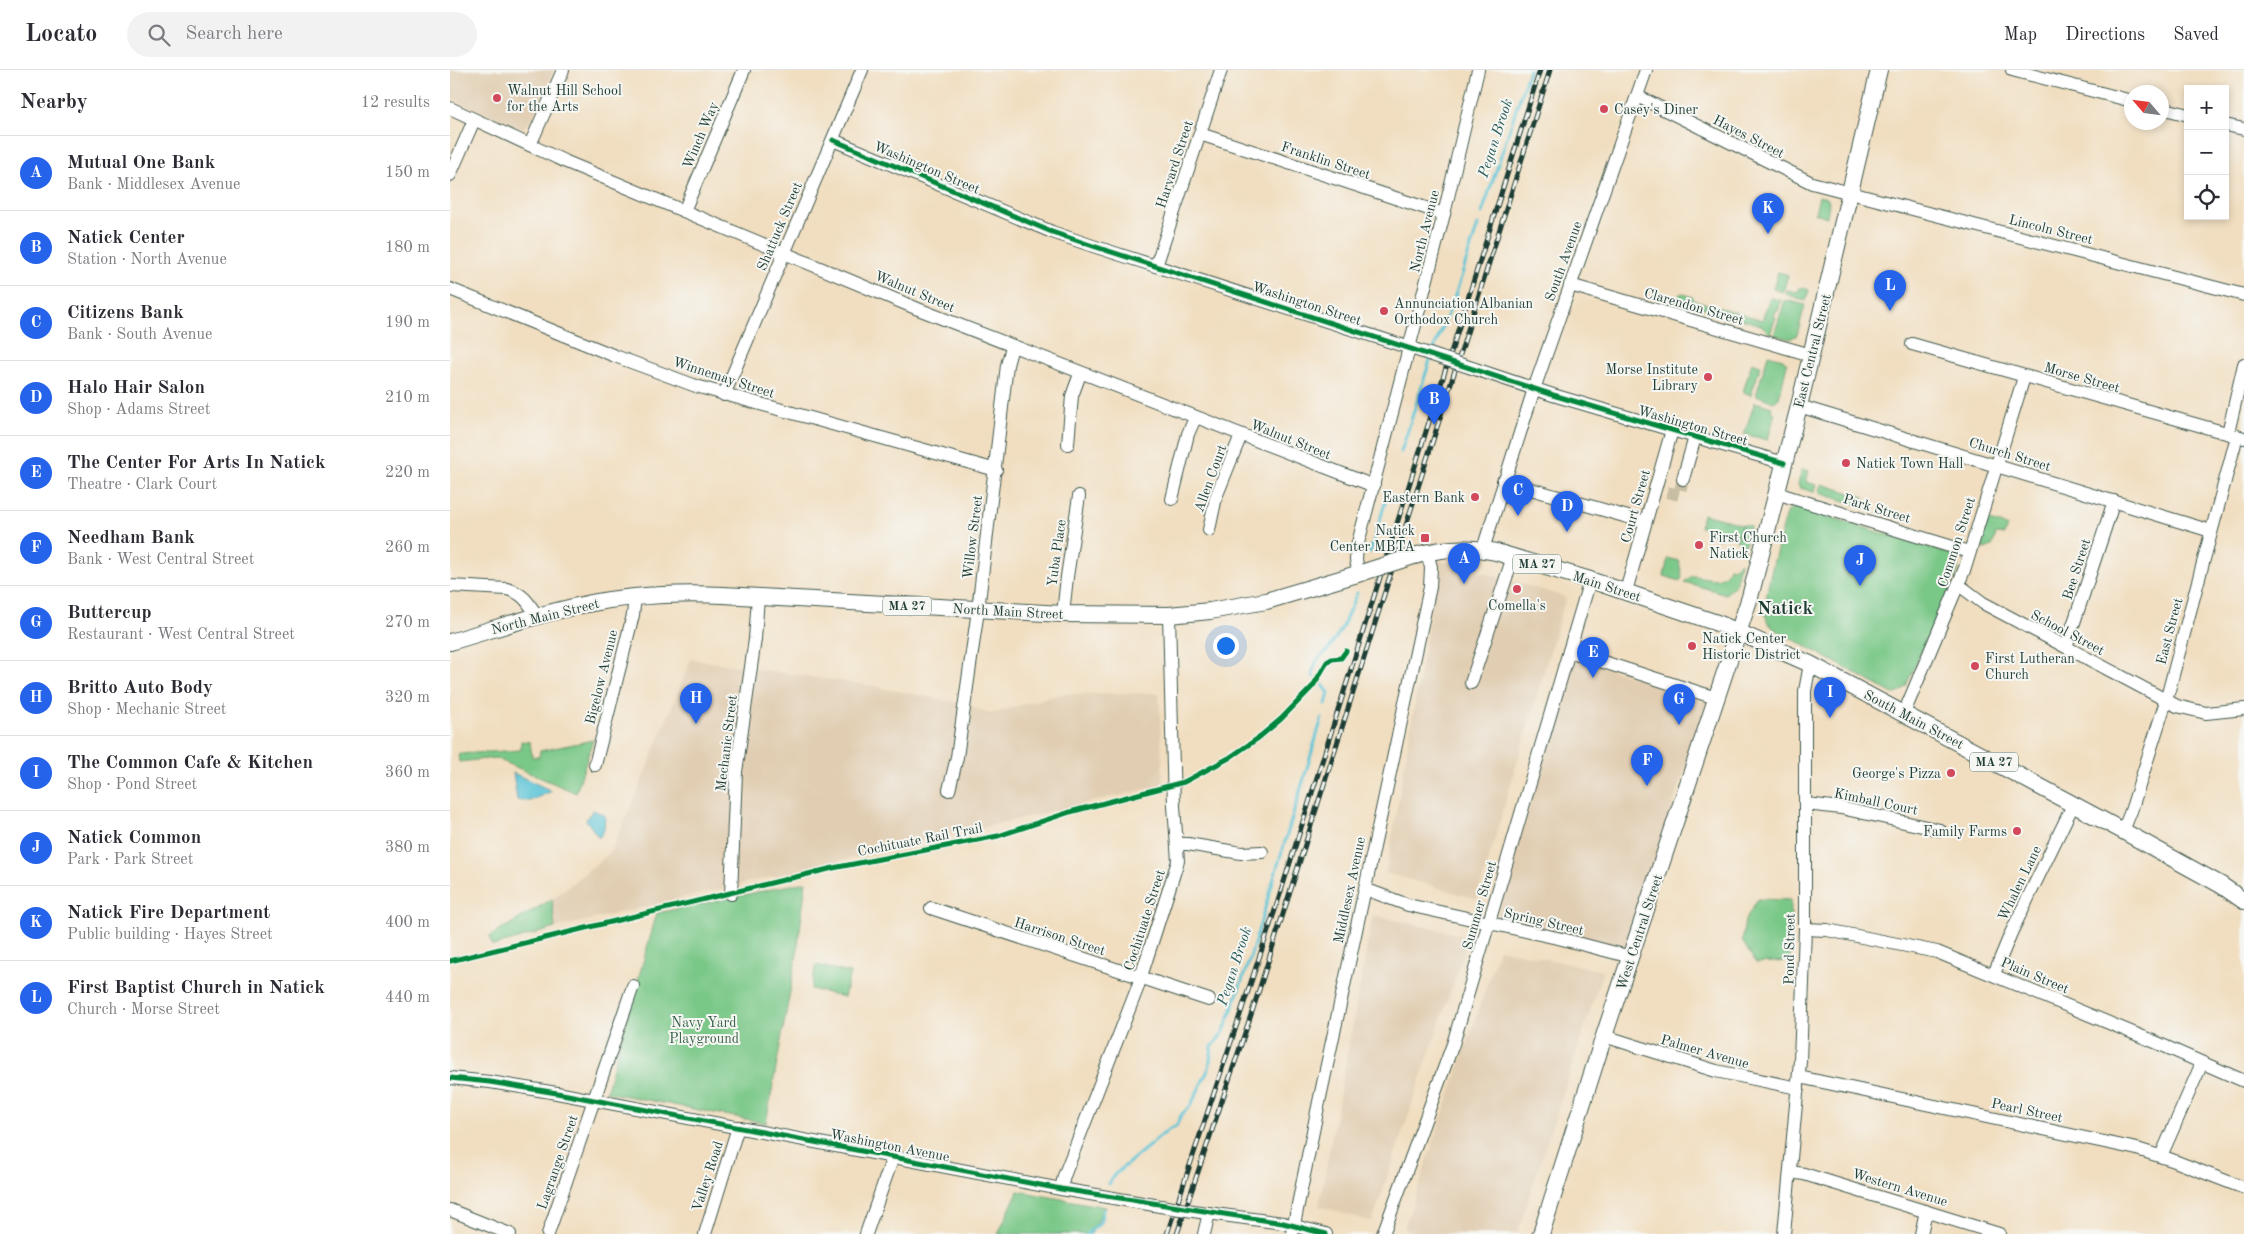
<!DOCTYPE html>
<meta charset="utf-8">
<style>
:root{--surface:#fff;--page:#f2f2f3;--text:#2b2b33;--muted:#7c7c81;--line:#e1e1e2;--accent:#2563eb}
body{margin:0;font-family:"Old Standard TT",serif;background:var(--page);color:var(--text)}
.controls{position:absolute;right:15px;top:15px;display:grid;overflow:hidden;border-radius:0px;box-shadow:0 2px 8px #0003}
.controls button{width:45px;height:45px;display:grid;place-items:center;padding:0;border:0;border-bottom:1px solid var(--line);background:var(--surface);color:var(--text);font:25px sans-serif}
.compass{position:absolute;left:1674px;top:15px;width:45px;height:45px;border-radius:50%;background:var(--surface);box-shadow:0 2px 8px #0003;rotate:298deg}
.you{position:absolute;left:775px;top:575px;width:18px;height:18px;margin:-12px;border:4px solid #fff;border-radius:50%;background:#1a73e8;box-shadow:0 0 0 8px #1a73e833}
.badge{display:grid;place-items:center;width:32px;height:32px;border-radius:50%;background:var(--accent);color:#fff;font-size:16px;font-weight:700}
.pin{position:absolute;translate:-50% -41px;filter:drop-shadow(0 1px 2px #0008)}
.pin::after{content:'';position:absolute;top:26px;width:18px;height:15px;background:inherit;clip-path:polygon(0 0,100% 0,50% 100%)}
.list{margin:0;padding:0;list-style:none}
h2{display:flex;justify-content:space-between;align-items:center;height:65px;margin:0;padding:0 20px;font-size:21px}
h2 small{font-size:16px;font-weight:400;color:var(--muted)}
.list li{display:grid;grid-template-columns:32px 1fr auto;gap:15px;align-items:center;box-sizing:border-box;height:75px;padding:0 20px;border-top:1px solid var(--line)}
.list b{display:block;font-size:19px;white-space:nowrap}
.list p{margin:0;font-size:16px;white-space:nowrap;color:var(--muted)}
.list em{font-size:16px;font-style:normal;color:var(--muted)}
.icon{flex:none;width:28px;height:28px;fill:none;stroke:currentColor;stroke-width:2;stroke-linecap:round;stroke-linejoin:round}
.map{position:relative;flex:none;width:1794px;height:1164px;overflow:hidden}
header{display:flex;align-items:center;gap:30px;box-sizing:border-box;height:70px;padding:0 25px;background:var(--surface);border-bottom:1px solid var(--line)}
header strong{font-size:24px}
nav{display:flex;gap:28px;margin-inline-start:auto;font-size:18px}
.search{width:350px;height:45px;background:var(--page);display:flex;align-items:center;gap:12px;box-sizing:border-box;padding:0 18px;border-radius:28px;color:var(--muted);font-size:19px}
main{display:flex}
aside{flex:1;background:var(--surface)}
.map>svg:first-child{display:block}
.built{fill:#e1ceb2}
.green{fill:#7ac888;stroke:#4c825e}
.water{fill:#5bc4d7;stroke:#3d8086}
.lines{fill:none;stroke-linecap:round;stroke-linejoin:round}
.stream{stroke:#5bc4d7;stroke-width:3}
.minor-tunnel{stroke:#c7bea4;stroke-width:12;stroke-dasharray:12 6;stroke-linecap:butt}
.minor-casing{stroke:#3e5549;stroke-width:14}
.major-casing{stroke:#3e5549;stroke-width:18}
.minor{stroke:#fff;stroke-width:12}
.major{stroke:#fff;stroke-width:16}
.rail-casing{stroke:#1f3d34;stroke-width:5}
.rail{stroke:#f6f6f2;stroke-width:3;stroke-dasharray:9;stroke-linecap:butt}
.minor-bridge-casing{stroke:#3e5549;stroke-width:14;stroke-linecap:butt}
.major-bridge-casing{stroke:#3e5549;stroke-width:18;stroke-linecap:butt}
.minor-bridge{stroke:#fff;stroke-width:12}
.major-bridge{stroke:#fff;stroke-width:16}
.cycleway-casing{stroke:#f6f6f2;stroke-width:8}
.cycleway{stroke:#00873e;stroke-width:5}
.poi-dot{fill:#d1495b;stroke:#f6f6f2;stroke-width:2}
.labels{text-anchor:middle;stroke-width:4;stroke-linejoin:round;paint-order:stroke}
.shield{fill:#f6f6f2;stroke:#60746d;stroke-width:1}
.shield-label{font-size:12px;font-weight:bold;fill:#1f3d34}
.poi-label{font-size:14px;fill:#1f3d34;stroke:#f6f6f2;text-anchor:start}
.street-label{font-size:14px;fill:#1f3d34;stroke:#f6f6f2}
.park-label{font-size:14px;fill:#366049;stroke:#f6f6f2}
.water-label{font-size:15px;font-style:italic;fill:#2e5f5d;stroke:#f6f6f2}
.district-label{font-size:19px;font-weight:bold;fill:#1f3d34;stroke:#f6f6f2}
</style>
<header>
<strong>Locato</strong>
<div class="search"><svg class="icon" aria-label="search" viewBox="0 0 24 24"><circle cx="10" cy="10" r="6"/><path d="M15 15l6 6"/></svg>Search here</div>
<nav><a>Map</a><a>Directions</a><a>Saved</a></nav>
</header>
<main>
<aside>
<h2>Nearby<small>12 results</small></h2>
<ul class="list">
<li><span class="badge">A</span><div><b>Mutual One Bank</b><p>Bank · Middlesex Avenue</p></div><em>150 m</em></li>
<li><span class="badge">B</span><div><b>Natick Center</b><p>Station · North Avenue</p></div><em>180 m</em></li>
<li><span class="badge">C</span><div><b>Citizens Bank</b><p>Bank · South Avenue</p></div><em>190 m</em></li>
<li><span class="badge">D</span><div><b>Halo Hair Salon</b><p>Shop · Adams Street</p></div><em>210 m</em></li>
<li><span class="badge">E</span><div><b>The Center For Arts In Natick</b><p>Theatre · Clark Court</p></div><em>220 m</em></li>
<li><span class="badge">F</span><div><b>Needham Bank</b><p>Bank · West Central Street</p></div><em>260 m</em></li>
<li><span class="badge">G</span><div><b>Buttercup</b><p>Restaurant · West Central Street</p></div><em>270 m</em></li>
<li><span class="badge">H</span><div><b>Britto Auto Body</b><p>Shop · Mechanic Street</p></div><em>320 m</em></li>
<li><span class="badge">I</span><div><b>The Common Cafe &amp; Kitchen</b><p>Shop · Pond Street</p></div><em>360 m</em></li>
<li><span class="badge">J</span><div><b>Natick Common</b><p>Park · Park Street</p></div><em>380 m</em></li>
<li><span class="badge">K</span><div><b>Natick Fire Department</b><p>Public building · Hayes Street</p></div><em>400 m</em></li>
<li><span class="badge">L</span><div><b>First Baptist Church in Natick</b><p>Church · Morse Street</p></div><em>440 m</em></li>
</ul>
</aside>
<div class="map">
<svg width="1794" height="1164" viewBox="0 0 1794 1164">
<rect width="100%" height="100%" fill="#f6f6f2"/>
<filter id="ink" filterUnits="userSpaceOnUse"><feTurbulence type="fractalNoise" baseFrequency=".02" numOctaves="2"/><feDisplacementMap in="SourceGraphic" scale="10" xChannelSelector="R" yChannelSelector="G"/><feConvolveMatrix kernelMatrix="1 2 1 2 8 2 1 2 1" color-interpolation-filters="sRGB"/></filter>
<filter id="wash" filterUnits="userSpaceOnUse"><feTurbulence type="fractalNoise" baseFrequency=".0096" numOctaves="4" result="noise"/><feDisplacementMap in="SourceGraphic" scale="20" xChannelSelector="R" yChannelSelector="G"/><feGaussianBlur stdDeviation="1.12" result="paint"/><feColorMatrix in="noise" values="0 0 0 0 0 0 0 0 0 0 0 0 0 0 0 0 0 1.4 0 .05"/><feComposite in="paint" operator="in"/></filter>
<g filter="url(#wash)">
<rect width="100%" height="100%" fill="#f1dec0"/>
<g class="built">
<polygon points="0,0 104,0 81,51 73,58 67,58 0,28"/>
<polygon points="989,490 1116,527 1027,829 936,803"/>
<polygon points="1124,587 1257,632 1175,881 1046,850"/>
<polygon points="241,589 422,616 519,635 539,644 610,624 709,623 713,715 105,858 102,829 160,783 189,718"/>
<polygon points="923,845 1019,867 922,1152 869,1136"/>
<polygon points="1049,879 1153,901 1067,1164 970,1164 954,1159"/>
</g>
<g class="green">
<polygon points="1369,126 1377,128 1379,132 1377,147 1365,143"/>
<polygon points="1328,202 1338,205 1333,222 1323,219"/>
<polygon points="1351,217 1359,220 1356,231 1336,224 1337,220 1347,222"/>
<polygon points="1231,223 1243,227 1243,230 1312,250 1320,228 1331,230 1328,241 1326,241 1324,246 1326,247 1320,264 1311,255 1241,234 1240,237 1230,237 1227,229"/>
<polygon points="1335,230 1355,235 1347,265 1340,269 1324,265"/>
<polygon points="1318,285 1333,289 1337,294 1329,328 1324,332 1306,325"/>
<polygon points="1302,292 1311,295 1301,325 1293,322"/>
<polygon points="1305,332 1322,337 1321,341 1325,343 1318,370 1294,364"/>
<polygon points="1352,399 1359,401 1356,412 1367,415 1364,422 1350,418 1348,414"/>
<polygon points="1372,414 1414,427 1411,436 1369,423"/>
<path d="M1347,437L1501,484L1508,493V501L1456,616L1449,623L1443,624L1339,567C1331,563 1321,559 1317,550C1310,531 1330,472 1335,449L1338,441Z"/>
<polygon points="1253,444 1291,454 1287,466 1271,461 1269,469 1262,467 1263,460 1250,457"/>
<polygon points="1537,450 1557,456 1554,465 1546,464 1542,476 1535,479 1529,476"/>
<polygon points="1292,454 1300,456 1294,480 1290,472 1286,471"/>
<polygon points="1218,488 1229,491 1232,507 1230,511 1214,506"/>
<path d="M1290,492L1286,514L1276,524L1234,512L1242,506C1255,506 1275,516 1279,497L1283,498Z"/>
<polygon points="143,670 126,723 45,688 9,692 8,684 71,680 71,671 80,672 82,687 89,687 90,681"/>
<polygon points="356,812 347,883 316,1053 156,1022 207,843"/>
<polygon points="102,829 105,858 43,876 39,867"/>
<polygon points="1308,829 1341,830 1340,891 1306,893 1292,871 1295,850"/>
<polygon points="366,895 400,903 394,927 361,919"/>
<polygon points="568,1121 655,1137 641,1164 548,1164"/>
</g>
<g class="water">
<polygon points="63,703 102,721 80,731 67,730"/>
<polygon points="143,740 155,745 154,760 149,768 136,750"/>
</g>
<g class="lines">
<g class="stream">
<polyline points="1032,143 1079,0"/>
<polyline points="983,281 1005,226 1028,155"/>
<polyline points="951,382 981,287"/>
<polyline points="920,482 936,430"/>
<polyline points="864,607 862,603 867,590 878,580 891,560 907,523"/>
<polyline points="873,615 879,623 876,634"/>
<polyline points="659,1114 664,1105 718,1060 726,1056 732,1044 741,1035 759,998 762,977 773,963 776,956 800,888 872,648"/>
<polyline points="637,1164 650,1153 653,1140"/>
</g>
</g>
</g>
<g filter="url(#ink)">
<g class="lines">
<polyline class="minor-tunnel" points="1217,422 1229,425 1233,409"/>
<g class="minor-casing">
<g id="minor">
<polyline points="1562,0 1682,31"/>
<polyline points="1187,26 1362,113 1794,225"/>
<polyline points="0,38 114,91 468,239 924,416"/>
<polyline points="1712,38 1738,45"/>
<polyline points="1775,55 1794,59"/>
<polyline points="750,64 994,144"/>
<polyline points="383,70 602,162 643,176 979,284"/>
<polyline points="80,75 113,0"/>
<polyline points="0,105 24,50"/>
<polyline points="234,141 294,0"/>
<polyline points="706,196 771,0"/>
<polyline points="1120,215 1361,285"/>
<polyline points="0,219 165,286 246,316 546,400"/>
<polyline points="1462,274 1794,368"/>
<polyline points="1022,298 1103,325 1334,393"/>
<polyline points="274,325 412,0"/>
<polyline points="1349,336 1761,461"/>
<polyline points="1778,363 1794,294"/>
<polyline points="618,374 622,326 630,304"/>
<polyline points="1233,409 1245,367"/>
<polyline points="1053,411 1195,452"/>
<polyline points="1326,423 1519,482"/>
<polyline points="722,429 738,364 745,348"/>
<polyline points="759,460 766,427 791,365"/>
<polyline points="1033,479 1084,319 1196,0"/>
<polyline points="909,504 906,490 907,477 994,144 1028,0"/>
<polyline points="1509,515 1533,533 1727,636 1756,643 1794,639"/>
<path d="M0,516L57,519C73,523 78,532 87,546"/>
<polyline points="1176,521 1222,360"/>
<polyline points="613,544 617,507 629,426"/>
<polyline points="1616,577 1664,431"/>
<polyline points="1119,581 1266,628"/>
<polyline points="1021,613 1063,487"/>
<polyline points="1454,643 1515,498 1574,307"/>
<polyline points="145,695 183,545 185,527"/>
<polyline points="499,720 507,687 528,540 557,295 562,277"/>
<polyline points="1356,734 1391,738 1490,760"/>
<polyline points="1673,761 1681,741 1716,631 1787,366"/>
<polyline points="727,774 738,774 791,783 812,782"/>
<polyline points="915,819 958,835 1112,869 1181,887"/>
<polyline points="281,824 286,702 305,569 308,527"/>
<polyline points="481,838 759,930"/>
<polyline points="1355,859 1377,860 1487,882 1705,972 1794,1011"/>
<polyline points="1544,904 1561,863 1623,735"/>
<polyline points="1154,966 1266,1001 1348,1018"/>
<polyline points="1349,1007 1687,1079 1722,1090 1794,1118"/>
<polyline points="0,1008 40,1012 107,1023 611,1119 710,1136"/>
<polyline points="1711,1086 1752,993"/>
<polyline points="1340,1102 1354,1104 1549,1164"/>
<polyline points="611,1119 614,1106 687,919 728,791 724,736 719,545"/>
<polyline points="0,1140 60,1164"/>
<polyline points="750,1142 833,1153 876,1164"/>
<polyline points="98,1164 183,916"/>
<polyline points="255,1164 288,1057"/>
<polyline points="416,1164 443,1087"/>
<polyline points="754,1164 759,1143"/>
<polyline points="842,1164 869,1032 980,517 981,497 977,483"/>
<polyline points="933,1164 1003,974 1140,510"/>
<polyline points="1334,1164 1350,991 1355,859 1355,621 1360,594"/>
<polyline points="1471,1164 1476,1141"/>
</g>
</g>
<g class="major-casing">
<g id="major">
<path d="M964,486C991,478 1018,476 1046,482L1140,510L1270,554L1360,594L1673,761L1771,815L1794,831"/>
<path d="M0,572C44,559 88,544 132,535C179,525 226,523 273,525L613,544L719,545L760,541L816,531L914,502"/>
<polyline points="1091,1164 1154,966 1300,527 1349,336 1429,0"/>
</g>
</g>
<use href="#minor" class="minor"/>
<use href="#major" class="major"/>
<g class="rail-casing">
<g id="rail">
<polyline points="717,1164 827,834 1090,0"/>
<polyline points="727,1164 803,939 1100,0"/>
</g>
</g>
<use href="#rail" class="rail"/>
<g class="minor-bridge-casing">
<g id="minor-bridge">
<polyline points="979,284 1022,298"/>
<polyline points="710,1136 750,1142"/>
</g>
</g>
<g class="major-bridge-casing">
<polyline id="major-bridge" points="914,502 964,486"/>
</g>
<use href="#minor-bridge" class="minor-bridge"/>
<use href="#major-bridge" class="major-bridge"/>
<g class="cycleway-casing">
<g id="cycleway">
<polyline points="383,70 602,162 643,176 1103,325 1334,393"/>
<polyline points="0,891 383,798 548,766 620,742 734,712 779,688 807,669 831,649 863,616 877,592 882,589 891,588 896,581"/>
<polyline points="0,1008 40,1012 107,1023 611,1119 833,1153 876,1164"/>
</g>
</g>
<use href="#cycleway" class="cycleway"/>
</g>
</g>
<g class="poi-dot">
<circle cx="47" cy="28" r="5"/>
<circle cx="1154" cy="39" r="5"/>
<circle cx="934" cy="241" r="5"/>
<circle cx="1258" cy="307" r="5"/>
<circle cx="1396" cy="393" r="5"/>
<circle cx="1025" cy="427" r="5"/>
<rect x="970" y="463" width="10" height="10" rx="2.5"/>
<circle cx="1249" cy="475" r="5"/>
<circle cx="1067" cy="519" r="5"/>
<circle cx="1242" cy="576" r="5"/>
<circle cx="1525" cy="596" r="5"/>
<circle cx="1501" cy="703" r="5"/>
<circle cx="1567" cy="761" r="5"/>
</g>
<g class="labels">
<g class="shield">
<rect x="1063" y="484.5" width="48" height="19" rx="4"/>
<rect x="433" y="526.5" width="48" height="19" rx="4"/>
<rect x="1520" y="682.5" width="48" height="19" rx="4"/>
</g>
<g class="shield-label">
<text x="1087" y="498">MA 27</text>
<text x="457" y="540">MA 27</text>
<text x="1544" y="696">MA 27</text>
</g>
<g class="poi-label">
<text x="57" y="25">Walnut Hill School<tspan x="57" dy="16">for the Arts</tspan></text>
<text x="1164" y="44">Casey's Diner</text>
<text x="944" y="238">Annunciation Albanian<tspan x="944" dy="16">Orthodox Church</tspan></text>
<text x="1248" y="304" text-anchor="end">Morse Institute<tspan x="1248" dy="16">Library</tspan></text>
<text x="1406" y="398">Natick Town Hall</text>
<text x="1015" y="432" text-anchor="end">Eastern Bank</text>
<text x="965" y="465" text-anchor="end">Natick<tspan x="965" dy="16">Center MBTA</tspan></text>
<text x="1259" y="472">First Church<tspan x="1259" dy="16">Natick</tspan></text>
<text x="1067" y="540" text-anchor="middle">Comella's</text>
<text x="1252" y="573">Natick Center<tspan x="1252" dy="16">Historic District</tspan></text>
<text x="1535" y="593">First Lutheran<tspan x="1535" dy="16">Church</tspan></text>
<text x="1491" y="708" text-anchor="end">George's Pizza</text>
<text x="1557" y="766" text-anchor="end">Family Farms</text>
</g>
<g class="street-label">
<text transform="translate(250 65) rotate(-67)" y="5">Winch Way</text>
<text transform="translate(1299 66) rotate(27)" y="5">Hayes Street</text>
<text transform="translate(876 90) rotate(18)" y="5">Franklin Street</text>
<text transform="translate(724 94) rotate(-72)" y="5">Harvard Street</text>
<text transform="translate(477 97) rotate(23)" y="5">Washington Street</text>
<text transform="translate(329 156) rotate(-67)" y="5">Shattuck Street</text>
<text transform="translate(1601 159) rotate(14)" y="5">Lincoln Street</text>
<text transform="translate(974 161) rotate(-76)" y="5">North Avenue</text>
<text transform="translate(1113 191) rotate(-70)" y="5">South Avenue</text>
<text transform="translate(465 221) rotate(23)" y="5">Walnut Street</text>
<text transform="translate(857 233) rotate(18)" y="5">Washington Street</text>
<text transform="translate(1244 236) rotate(16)" y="5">Clarendon Street</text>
<text transform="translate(1362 281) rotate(-76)" y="5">East Central Street</text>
<text transform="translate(274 307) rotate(18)" y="5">Winnemay Street</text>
<text transform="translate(1632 307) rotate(16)" y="5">Morse Street</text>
<text transform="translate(1243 355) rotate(16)" y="5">Washington Street</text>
<text transform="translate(841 369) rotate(22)" y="5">Walnut Street</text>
<text transform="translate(1560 384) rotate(17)" y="5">Church Street</text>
<text transform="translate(760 408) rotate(-70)" y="5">Allen Court</text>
<text transform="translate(1185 436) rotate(-74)" y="5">Court Street</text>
<text transform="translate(1427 438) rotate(17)" y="5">Park Street</text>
<text transform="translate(522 467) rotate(-83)" y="5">Willow Street</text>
<text transform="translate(1506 472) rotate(-72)" y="5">Common Street</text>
<text transform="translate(606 483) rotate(-82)" y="5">Yuba Place</text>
<text transform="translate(1626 499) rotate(-72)" y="5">Bee Street</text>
<text transform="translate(1157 516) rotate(18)" y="5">Main Street</text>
<text transform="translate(558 541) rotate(3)" y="5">North Main Street</text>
<text transform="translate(95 546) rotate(-14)" y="5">North Main Street</text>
<text transform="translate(1719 561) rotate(-75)" y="5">East Street</text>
<text transform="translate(1618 562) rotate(28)" y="5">School Street</text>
<text transform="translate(151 607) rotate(-76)" y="5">Bigelow Avenue</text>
<text transform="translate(1464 649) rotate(28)" y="5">South Main Street</text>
<text transform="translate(276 673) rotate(-83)" y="5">Mechanic Street</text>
<text transform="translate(1426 731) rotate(12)" y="5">Kimball Court</text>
<text transform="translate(470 769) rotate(-11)" y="5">Cochituate Rail Trail</text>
<text transform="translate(1569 813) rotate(-64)" y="5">Whalen Lane</text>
<text transform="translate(899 820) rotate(-78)" y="5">Middlesex Avenue</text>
<text transform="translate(1029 835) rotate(-74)" y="5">Summer Street</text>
<text transform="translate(694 850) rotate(-72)" y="5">Cochituate Street</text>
<text transform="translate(1094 851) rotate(13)" y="5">Spring Street</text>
<text transform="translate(1189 862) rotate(-72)" y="5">West Central Street</text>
<text transform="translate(610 866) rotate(18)" y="5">Harrison Street</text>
<text transform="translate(1339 879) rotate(-89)" y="5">Pond Street</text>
<text transform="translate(1585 905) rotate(23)" y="5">Plain Street</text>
<text transform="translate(1255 981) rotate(16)" y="5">Palmer Avenue</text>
<text transform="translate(1577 1040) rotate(12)" y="5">Pearl Street</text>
<text transform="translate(440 1075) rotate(11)" y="5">Washington Avenue</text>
<text transform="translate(107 1092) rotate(-71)" y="5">Lagrange Street</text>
<text transform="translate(257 1106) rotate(-72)" y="5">Valley Road</text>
<text transform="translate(1450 1117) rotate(17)" y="5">Western Avenue</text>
</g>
<g class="park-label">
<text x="254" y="957">Navy Yard<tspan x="254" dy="16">Playground</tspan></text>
</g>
<g class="water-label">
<text transform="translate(1045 68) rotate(-72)" y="5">Pegan Brook</text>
<text transform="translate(784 896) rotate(-72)" y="5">Pegan Brook</text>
</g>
<g class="district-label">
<text x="1335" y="544">Natick</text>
</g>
</g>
</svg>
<div class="controls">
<button>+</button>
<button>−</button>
<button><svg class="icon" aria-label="locate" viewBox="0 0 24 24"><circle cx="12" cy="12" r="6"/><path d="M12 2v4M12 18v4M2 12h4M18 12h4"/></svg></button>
</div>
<svg class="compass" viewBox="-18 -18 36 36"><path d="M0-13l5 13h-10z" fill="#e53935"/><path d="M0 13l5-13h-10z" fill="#7c7c81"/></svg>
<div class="you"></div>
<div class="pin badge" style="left:1014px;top:514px">A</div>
<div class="pin badge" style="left:984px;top:355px">B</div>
<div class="pin badge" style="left:1068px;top:446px">C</div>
<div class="pin badge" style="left:1117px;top:462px">D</div>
<div class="pin badge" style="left:1143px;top:608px">E</div>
<div class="pin badge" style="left:1197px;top:716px">F</div>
<div class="pin badge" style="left:1229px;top:655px">G</div>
<div class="pin badge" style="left:246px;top:654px">H</div>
<div class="pin badge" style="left:1380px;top:648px">I</div>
<div class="pin badge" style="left:1410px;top:516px">J</div>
<div class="pin badge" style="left:1318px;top:164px">K</div>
<div class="pin badge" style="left:1440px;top:241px">L</div>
</div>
</main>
